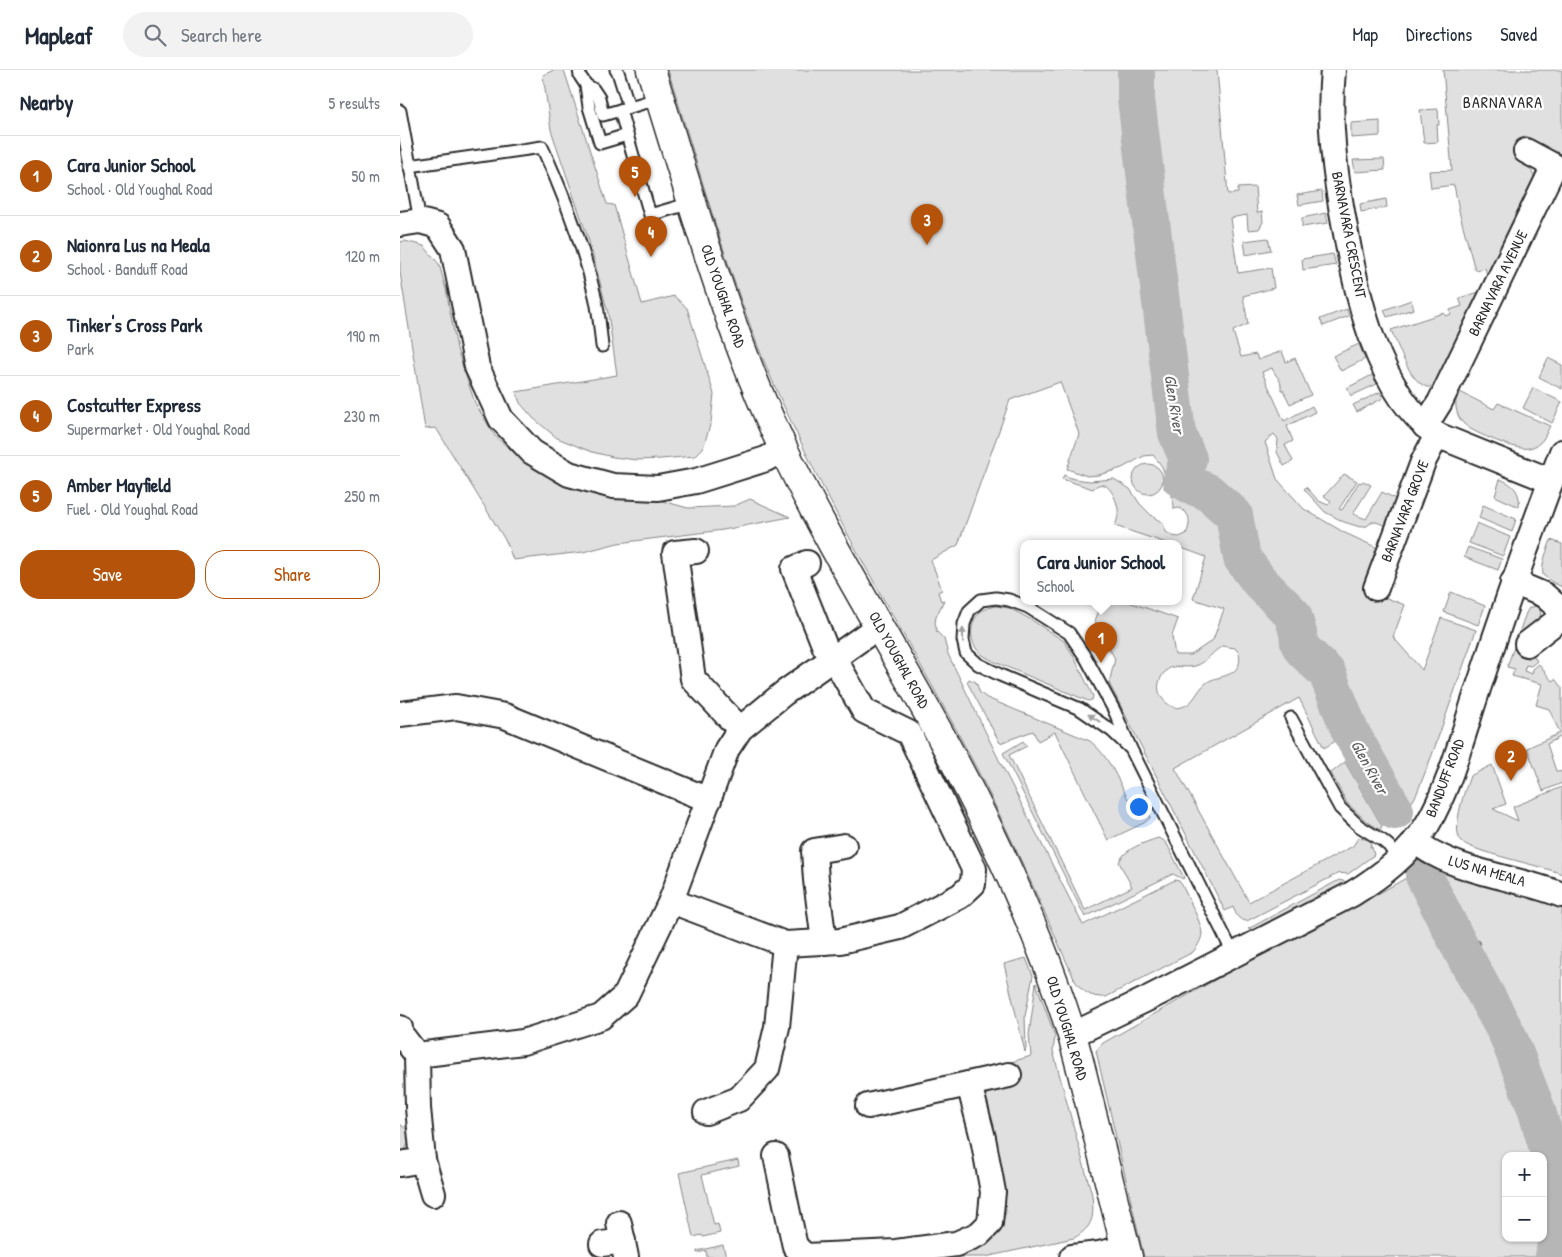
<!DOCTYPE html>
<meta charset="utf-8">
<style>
:root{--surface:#fff;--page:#f2f2f3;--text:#1f2937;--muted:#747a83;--line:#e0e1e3;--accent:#b45309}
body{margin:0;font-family:"Patrick Hand",sans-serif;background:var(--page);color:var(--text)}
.controls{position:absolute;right:15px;bottom:15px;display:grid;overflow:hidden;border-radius:10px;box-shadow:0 1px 4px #0004}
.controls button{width:45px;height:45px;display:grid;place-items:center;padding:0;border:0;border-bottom:1px solid var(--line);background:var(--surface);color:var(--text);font:25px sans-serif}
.you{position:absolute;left:738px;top:736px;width:18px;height:18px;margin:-12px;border:4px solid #fff;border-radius:50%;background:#1a73e8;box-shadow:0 0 0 8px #1a73e833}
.badge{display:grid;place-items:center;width:32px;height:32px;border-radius:50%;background:var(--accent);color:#fff;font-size:16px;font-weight:700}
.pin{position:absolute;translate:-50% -41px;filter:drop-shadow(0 1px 2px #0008)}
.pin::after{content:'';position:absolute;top:26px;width:18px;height:15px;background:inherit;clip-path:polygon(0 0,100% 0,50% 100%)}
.popup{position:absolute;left:620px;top:470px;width:162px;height:65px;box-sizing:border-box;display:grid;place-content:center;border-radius:10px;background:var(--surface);filter:drop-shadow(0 1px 4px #0005);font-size:16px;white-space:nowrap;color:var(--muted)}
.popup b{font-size:19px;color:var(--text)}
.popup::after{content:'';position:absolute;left:50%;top:100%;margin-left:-10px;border:10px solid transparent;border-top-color:var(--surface)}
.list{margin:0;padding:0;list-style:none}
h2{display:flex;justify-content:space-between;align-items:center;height:65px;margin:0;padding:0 20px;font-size:21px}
h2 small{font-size:16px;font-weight:400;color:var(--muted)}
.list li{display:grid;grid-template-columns:32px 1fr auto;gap:15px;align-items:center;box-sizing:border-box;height:80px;padding:0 20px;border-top:1px solid var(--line)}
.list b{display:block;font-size:19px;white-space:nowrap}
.list p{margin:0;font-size:16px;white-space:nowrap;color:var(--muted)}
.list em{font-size:16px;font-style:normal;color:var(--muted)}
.actions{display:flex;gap:10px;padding:15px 20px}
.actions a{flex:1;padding:11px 0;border:1px solid var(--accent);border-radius:20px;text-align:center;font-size:18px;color:var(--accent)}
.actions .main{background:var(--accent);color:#fff}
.icon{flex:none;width:28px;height:28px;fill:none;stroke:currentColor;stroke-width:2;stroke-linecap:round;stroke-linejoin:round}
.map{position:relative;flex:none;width:1162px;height:1187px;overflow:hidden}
header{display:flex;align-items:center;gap:30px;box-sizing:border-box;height:70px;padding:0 25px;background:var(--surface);border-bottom:1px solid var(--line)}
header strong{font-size:24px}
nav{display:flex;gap:28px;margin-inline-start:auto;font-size:18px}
.search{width:350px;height:45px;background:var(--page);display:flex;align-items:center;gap:12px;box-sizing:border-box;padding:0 18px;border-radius:28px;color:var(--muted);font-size:19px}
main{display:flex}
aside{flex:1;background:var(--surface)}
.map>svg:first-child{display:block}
.green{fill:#e0e0e0;stroke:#868686;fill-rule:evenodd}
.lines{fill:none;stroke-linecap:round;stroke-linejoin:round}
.stream{stroke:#7e7e7e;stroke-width:6}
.river{stroke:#b6b6b6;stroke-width:38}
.lane-casing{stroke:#2b2b2b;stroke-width:15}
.street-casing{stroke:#2b2b2b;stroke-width:28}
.secondary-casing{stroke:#2b2b2b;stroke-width:31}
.lane{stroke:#fff;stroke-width:11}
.street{stroke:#fff;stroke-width:24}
.secondary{stroke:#fff;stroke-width:28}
.oneway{fill:#a0a0a0}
.labels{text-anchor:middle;stroke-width:4.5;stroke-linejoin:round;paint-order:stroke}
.street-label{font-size:15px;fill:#2b2b2b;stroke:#fff}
.neighbourhood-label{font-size:16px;letter-spacing:1px;fill:#2b2b2b;stroke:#fff}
.water-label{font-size:16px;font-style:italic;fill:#5c5c5c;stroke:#fff}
</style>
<header>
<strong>Mapleaf</strong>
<div class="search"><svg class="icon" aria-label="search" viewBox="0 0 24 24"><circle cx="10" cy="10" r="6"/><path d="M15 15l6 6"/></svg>Search here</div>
<nav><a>Map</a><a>Directions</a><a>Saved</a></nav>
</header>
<main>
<aside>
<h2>Nearby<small>5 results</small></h2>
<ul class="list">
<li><span class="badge">1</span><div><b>Cara Junior School</b><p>School · Old Youghal Road</p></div><em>50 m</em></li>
<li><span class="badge">2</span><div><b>Naionra Lus na Meala</b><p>School · Banduff Road</p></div><em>120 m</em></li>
<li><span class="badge">3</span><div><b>Tinker's Cross Park</b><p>Park</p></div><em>190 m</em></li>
<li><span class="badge">4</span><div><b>Costcutter Express</b><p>Supermarket · Old Youghal Road</p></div><em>230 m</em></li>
<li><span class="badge">5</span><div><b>Amber Mayfield</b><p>Fuel · Old Youghal Road</p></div><em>250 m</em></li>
</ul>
<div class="actions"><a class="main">Save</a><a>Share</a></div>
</aside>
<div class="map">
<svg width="1162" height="1187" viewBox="0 0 1162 1187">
<rect width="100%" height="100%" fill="#fff"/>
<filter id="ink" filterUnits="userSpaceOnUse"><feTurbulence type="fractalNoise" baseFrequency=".02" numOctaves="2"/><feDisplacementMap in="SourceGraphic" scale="10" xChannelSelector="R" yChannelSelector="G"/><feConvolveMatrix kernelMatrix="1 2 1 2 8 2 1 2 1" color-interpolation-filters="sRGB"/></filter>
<g filter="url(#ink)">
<g class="green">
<polygon points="154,0 164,0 207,134 214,135 242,234 274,226 287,238 314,324 311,352 303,378 295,386 261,389 237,390 213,387 192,382 157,368 133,348 120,333 116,322 217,305 208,243 189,171 151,60 143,5"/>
<path d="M268,0H817L828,124L838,123V118L855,117L857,143L862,142L863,152L859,159L848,160L847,145L830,148L838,203L871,198L874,218L843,226L848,254L833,261L841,287L856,284L858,290L882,281L886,292L895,288L911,325L890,334L883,320H881C882,308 876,308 872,298L862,302L884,351L912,336L915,342L887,356L893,371L885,375L893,391L884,396L877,382L878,369L874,364L865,372L877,409L904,439L945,463L982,480L968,521L1005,535L993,567L1022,600L1041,548L1076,560L1032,685L1017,723L1007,742L991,746H982L939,669L924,678L899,628L775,698L849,832L953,776L958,768L972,770L970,777H972L974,785L948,804L939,803L847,851C838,851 836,844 833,837L825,841L709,613L715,589L695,551L702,532H729L778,549L772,566L775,585H791L813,570L824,539L793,529L806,487L779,477L778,474H769L715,456C717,451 719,444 718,439C716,427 706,405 693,419L662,409L664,405L674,409L690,411L714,409L730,419L740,434L752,446L763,453L766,462L772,466L779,467L786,464C791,453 791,443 779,438L774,439C774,430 772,423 764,418C766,401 764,398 753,385L744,386L722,398L699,405L687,406L667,399L679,364L660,312L610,330L558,475L531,490L542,520L538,522L541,531L544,530L536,547L535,553L537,562L544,569L548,584L600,692L683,855L775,810L779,811L782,815C787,826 802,853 802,864C801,871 797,877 793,882L706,927C691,928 683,922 675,911C644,841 613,770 578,701C519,586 449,477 395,360C380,328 365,296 353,263C320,177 296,88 268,0ZM823,576L835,578L839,583C840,589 840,594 837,598C830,608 815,606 806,613C797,620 794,634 782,637C778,638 775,638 771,636C757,628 754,613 766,601C773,593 785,599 795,596C807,593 812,581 823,576Z"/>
<path d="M1043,0H1162V86L1125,66L1115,86C1127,92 1133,99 1135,113L1090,212L1084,210L1088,208L1085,198L1075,200L1060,145L1054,115L1031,118L1029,101C1038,100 1044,101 1052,100Z"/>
<polygon points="1038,39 1039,55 1037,55 1038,72 1024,73 1020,40"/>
<polygon points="980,51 980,66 951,68 951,53"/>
<polygon points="984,89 985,100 955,102 953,90"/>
<polygon points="922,121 923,131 899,135 897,125"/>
<polygon points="986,129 987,137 961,142 960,134"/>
<polygon points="926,143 928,153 902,157 902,148"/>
<polygon points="868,168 871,180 846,185 844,171"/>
<polygon points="5,171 24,176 39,194 46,219 57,279 75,333 95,366 124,391 163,415 201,425 255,429 288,438 334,436 350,429 390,447 323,460 218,473 183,482 113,490 107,473 36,358 25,359 0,202 0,172"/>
<polygon points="933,184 936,195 903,200 902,189"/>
<path d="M1086,220L1036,316C1032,317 1028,318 1025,316C1009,310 998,275 991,260L1043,243L1046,246L1051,244L1050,240L1062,236L1059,228Z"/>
<polygon points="1011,230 1014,239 987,247 984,240"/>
<polygon points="947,239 949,246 923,256 920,249"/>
<polygon points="959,274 965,289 941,301 933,286"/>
<polygon points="1148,288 1162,295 1162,319 1139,307"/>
<polygon points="972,305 977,314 951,326 947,318"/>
<polygon points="1133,318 1162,332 1152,353 1123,338"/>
<path d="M1058,321L1094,339L1098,333L1150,356C1146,363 1144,371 1137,375C1132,378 1126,379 1121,378C1110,377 1071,362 1064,354C1055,345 1054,332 1058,321Z"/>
<polygon points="980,322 983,328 957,342 953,335"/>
<circle cx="748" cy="409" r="15"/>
<polygon points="944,404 957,411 939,439 942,440 959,412 961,413 963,411 971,415 953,444 966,449 982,422 1000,431 990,457 973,451 967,456 960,457 944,452 925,442 904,419 906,417 919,431 928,435 931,431 924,426"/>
<path d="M1100,409C1113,414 1121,422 1119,437L1095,426Z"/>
<polygon points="1083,435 1116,449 1112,462 1079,448"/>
<polygon points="1077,453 1110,467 1103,486 1069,473"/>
<path d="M1151,470L1162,474V517L1152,512L1143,505C1141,493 1147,481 1151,470Z"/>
<polygon points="1068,477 1102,489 1098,500 1064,487"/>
<polygon points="1051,522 1085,536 1078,555 1044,542"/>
<path d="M595,536L609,538L630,549L664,571L673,585L693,626L692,630L688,631L595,592C588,588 580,585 576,578C568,567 571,547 583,540C587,538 591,537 595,536Z"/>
<polygon points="1135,536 1140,539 1141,549 1125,585 1128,589 1133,585 1137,591 1131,596 1126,595 1124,601 1132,604 1133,599 1139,594 1152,611 1155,609 1162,618 1162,666 1147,674 1156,701 1162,702 1162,713 1143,721 1127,678 1160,663 1149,639 1136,635 1142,614 1112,606 1115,599 1107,597 1126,543 1129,538"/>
<path d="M569,609L576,612L580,623L587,628L690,671C709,686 717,708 728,729L732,726L738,729L745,731L750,741V748L744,753L708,770L655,662L638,671L633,661L600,673L567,612Z"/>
<path d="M623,671L627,676L609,685L685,840L732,817L719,792C725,778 744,773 758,768L763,770L767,774L784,808L783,809L773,804L685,847L603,683Z"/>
<polygon points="945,692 982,756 980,760 965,750 947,733 931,703"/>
<path d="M1092,695L1106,734L1093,739L1118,751L1113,737L1162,717V804C1144,796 1067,781 1060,770C1052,756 1065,720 1070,706Z"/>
<path d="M1027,798C1043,799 1057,807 1072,812C1102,820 1134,823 1162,837V1187H744L696,981L703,973L843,894L928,852L1015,803ZM1106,1086H1143V1168H1106Z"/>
<polygon points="939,810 947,812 868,855 856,861 848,859"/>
<polygon points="626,888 633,906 625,946 626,979 625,982 604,894"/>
<path d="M636,913L655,966L653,981L692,1125C694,1147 694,1156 674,1168L585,1187H547L573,1180L591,1170L601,1157L606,1142L604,1119L582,1028L584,1020L614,1012L611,992L631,986L629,965Z"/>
<polygon points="0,1054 10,1062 10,1070 4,1082 0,1083"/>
<polygon points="338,1090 339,1096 302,1105 314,1155 318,1154 320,1163 303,1167 302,1165 293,1167 279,1103"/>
<polygon points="323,1175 326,1187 307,1187 306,1181 297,1183 297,1181"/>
</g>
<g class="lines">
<polyline class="stream" points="1062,881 1078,873"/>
<g class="river">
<polyline points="736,0 736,29 777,363 788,389 782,410 790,415 808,422 834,445 842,488 860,512 893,545 898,563 899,573 903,580 927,603 950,661 995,741"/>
<polyline points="1024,806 1062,881 1108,966 1136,1038 1162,1126"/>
<polyline points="1154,1187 1162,1130"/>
</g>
<g class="lane-casing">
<g id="lane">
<polyline points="179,0 180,6 186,15 193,19 199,28 203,45 220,40"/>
<polyline points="216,0 218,2 229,37"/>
<polyline points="186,15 189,37 200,73 227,65"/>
<polyline points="260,28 220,40 250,145 291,133"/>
<polyline points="0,41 20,151"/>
<path d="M9,96L142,77C164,125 183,175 195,226C199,242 200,259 202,276"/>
<polyline points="891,648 940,738 959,756 983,771 989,776 999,790"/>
<polyline points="731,679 712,661 680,639 600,605 578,594 566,583 563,570 564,554 569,541 581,530 596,528 609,530 628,537 669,563 686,588 714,640 731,679 834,885"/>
</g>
</g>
<g class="street-casing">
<g id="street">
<path d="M933,0C928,53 935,106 945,158C957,227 977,322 1037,365L1151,411"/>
<polyline points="0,154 20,151 38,156 53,179 77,297 101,349 132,382 169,404 213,416 258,418 296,411 366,389 383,379"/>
<polyline points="1025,356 1040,332 1154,96 1126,81"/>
<polyline points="296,481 275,483 293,609 340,659"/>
<polyline points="1113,512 1144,525 1162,541"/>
<polyline points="976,518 1023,392 1037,365"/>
<polyline points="1127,574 1162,547"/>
<polyline points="0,644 56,637 105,646 309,730"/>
<path d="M1015,771C1022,776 1028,781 1035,784C1072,804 1122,809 1162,825"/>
<polyline points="271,831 385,874 440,871 500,857 560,826 573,814 574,799 509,663 464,641 434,588 425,577 394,499 407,493"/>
<polyline points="424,872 416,810 414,781 444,776"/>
<polyline points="0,958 0,963 17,985 123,972 201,947 226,925 271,831 327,679 340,659 384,623 479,556"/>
<path d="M672,965L749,928L952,824C981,806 1009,785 1027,755C1051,715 1065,656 1081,610C1106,533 1133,457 1162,382"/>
<polyline points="17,985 18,1038 23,1090 33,1124"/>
<polyline points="468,1036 609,1005"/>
<polyline points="306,1042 339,1029 367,999 377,957 385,874"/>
<polyline points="376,1086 394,1172 395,1176 405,1186 496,1182 556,1174 579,1164 590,1153 593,1122 583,1068 569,1014"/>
<polyline points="0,1094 23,1090"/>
<polyline points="219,1153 226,1187"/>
<polyline points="202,1174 223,1171"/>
<polyline points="672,1187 699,1184 725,1178"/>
</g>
</g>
<g class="secondary-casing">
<path id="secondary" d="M251,0C291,127 326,257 383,378C445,508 526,628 588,758C620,824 649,892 671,962C680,992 687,1024 695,1055C706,1099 717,1143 728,1187"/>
</g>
<use href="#lane" class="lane"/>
<use href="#street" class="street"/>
<use href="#secondary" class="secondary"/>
</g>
<defs><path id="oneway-solid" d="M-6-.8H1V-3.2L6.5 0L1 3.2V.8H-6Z" transform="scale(1.25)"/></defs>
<g class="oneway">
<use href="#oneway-solid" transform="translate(563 565) rotate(-91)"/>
<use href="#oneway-solid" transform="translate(694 648) rotate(-147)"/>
</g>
</g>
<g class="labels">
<g class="street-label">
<text transform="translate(949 165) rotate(79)" y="5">BARNAVARA CRESCENT</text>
<text transform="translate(1098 213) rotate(-64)" y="5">BARNAVARA AVENUE</text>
<text transform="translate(323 226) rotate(71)" y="5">OLD YOUGHAL ROAD</text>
<text transform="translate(1005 441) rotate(-69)" y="5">BARNAVARA GROVE</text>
<text transform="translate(499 590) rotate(61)" y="5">OLD YOUGHAL ROAD</text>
<text transform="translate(1045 708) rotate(-69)" y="5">BANDUFF ROAD</text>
<text transform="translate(1087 801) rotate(16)" y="5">LUS NA MEALA</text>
<text transform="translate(667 958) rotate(73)" y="5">OLD YOUGHAL ROAD</text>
</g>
<g class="neighbourhood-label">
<text x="1103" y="38">BARNAVARA</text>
</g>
<g class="water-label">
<text transform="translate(775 334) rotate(81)" y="6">Glen River</text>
<text transform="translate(970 697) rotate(61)" y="6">Glen River</text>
</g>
</g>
</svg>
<div class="controls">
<button>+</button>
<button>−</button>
</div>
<div class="you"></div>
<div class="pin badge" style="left:701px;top:593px">1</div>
<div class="popup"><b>Cara Junior School</b>School</div>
<div class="pin badge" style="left:1111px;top:711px">2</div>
<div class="pin badge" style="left:527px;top:175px">3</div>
<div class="pin badge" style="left:251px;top:187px">4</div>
<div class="pin badge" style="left:235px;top:127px">5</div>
</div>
</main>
